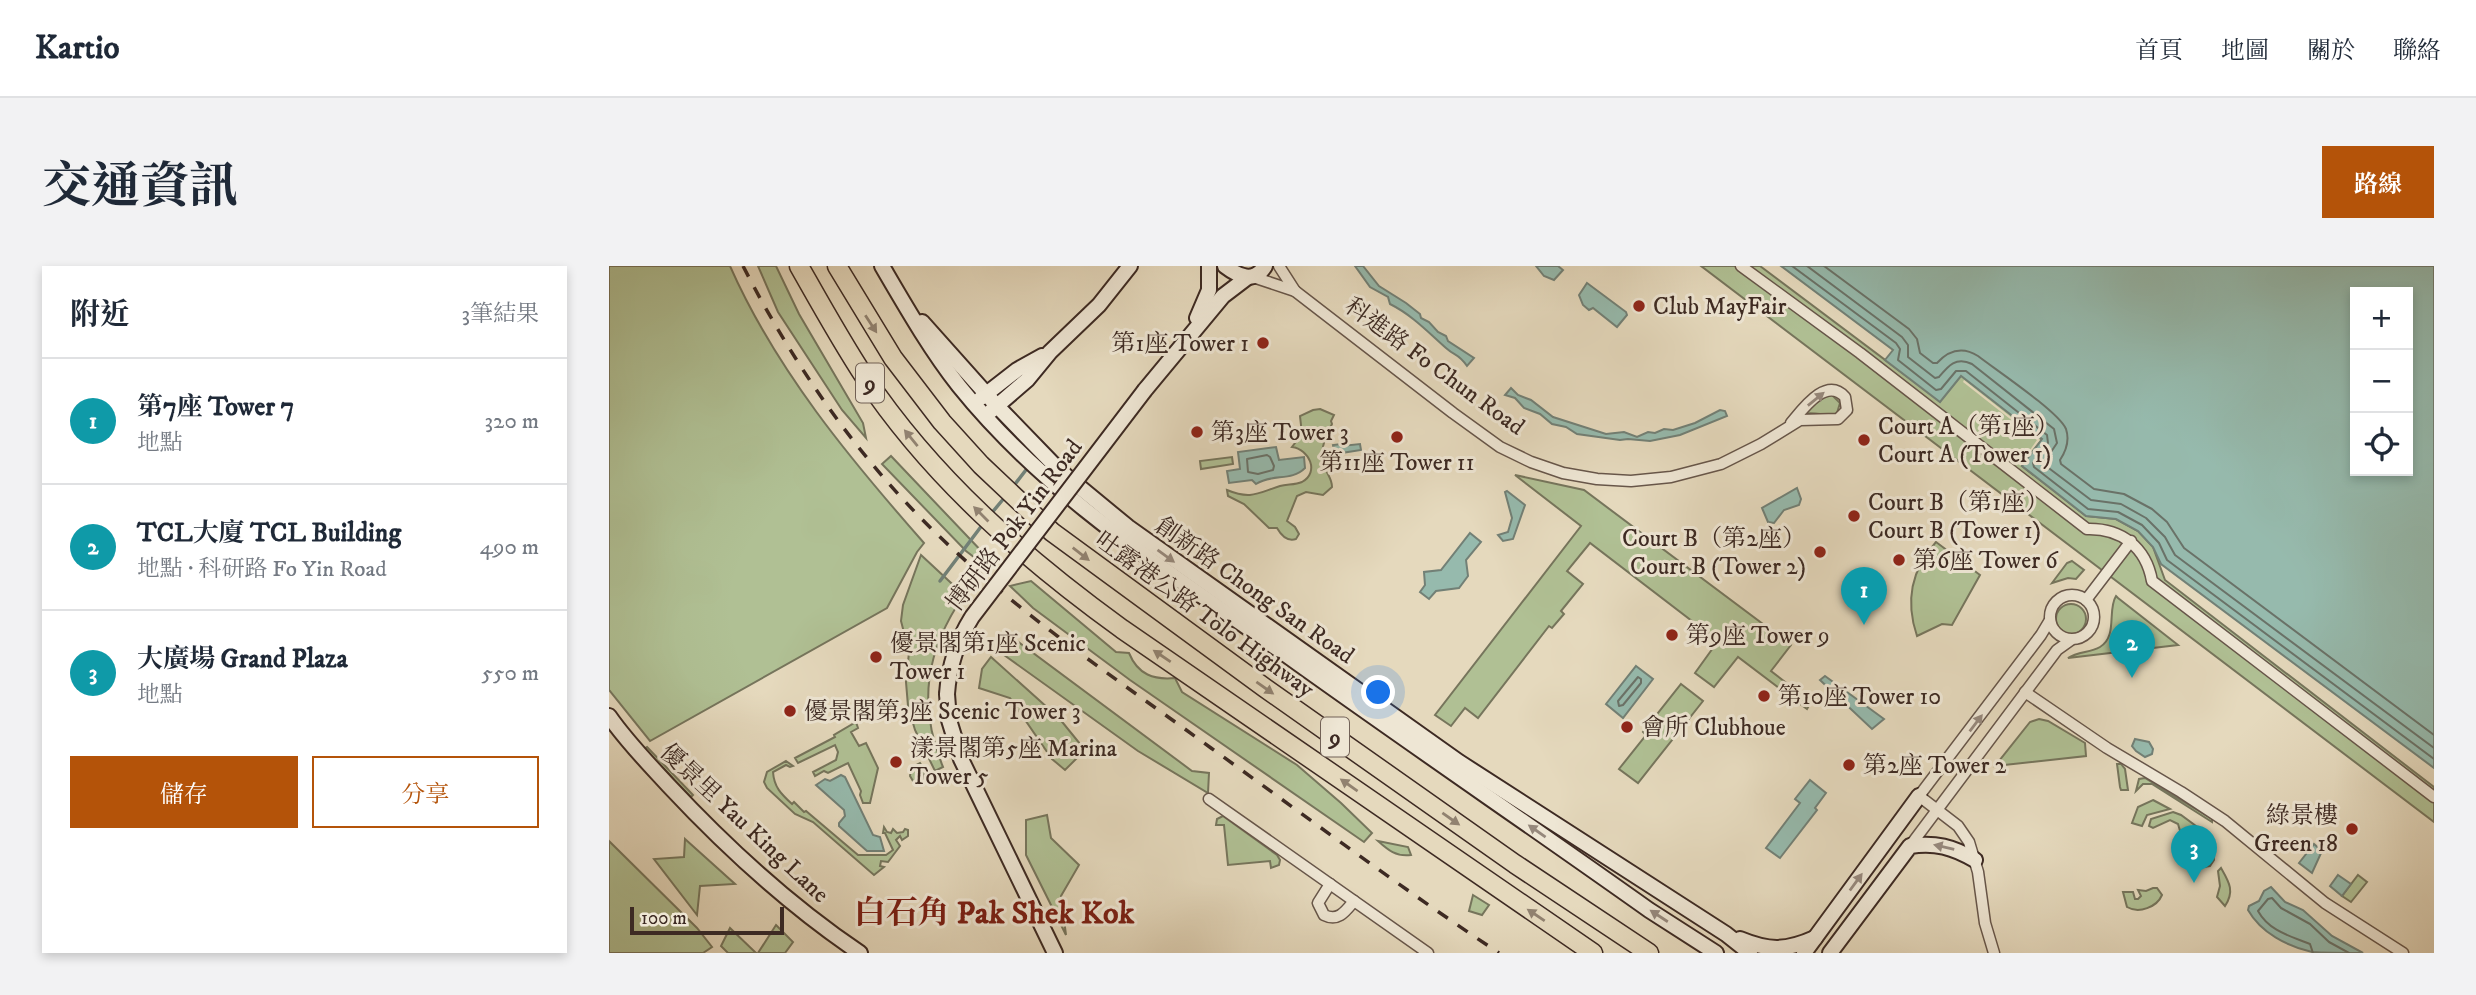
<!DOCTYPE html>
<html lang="zh-TW">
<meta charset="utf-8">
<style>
:root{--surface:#fff;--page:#f2f2f3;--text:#1f2937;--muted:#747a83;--line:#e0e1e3;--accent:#b45309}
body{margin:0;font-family:"IM FELL DW Pica","Noto Serif TC",serif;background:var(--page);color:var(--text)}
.controls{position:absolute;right:21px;top:21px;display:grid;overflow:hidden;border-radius:0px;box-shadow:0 4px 10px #0003}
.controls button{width:63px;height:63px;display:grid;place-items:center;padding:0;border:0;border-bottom:2px solid var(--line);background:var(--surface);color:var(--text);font:35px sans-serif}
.scale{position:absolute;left:21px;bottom:18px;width:154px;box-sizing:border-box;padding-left:7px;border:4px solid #3d2a23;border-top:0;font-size:19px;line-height:24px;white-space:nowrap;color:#3d2a23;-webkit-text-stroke:5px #eee6d4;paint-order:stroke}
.you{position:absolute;left:770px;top:427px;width:24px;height:24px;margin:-18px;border:5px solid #fff;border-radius:50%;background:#1a73e8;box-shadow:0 0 0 10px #1a73e833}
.badge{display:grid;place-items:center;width:46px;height:46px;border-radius:50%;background:var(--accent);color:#fff;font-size:23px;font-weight:700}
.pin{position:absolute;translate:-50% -58px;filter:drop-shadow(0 2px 4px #0008)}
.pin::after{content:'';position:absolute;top:37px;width:24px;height:21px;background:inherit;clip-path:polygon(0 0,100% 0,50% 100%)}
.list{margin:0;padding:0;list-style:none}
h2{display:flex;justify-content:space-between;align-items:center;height:91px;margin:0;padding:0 28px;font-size:30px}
h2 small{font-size:23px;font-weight:400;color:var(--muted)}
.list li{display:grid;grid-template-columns:46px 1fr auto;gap:21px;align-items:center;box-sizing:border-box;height:126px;padding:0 28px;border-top:2px solid var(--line)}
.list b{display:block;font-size:26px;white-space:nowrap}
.list p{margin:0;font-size:23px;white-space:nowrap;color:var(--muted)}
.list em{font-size:23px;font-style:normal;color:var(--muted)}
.actions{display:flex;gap:14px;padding:21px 28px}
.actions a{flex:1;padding:16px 0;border:2px solid var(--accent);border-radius:0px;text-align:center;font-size:24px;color:var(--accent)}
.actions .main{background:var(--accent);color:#fff}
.icon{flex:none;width:38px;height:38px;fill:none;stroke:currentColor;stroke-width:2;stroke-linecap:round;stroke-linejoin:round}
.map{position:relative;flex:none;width:1825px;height:687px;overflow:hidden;border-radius:0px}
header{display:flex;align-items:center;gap:42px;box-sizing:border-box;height:98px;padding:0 35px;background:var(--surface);border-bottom:2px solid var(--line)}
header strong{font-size:33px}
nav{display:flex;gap:38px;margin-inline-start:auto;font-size:24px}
.intro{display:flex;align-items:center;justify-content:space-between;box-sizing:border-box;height:168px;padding:0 42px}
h1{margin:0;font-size:49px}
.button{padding:18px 32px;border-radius:0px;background:var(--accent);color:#fff;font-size:24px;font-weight:700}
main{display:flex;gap:42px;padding:0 42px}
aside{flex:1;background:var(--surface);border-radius:0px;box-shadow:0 4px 10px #0003}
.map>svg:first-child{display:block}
.green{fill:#b0c094;stroke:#76755c;stroke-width:2}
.water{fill:#96baad;stroke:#728076;stroke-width:2;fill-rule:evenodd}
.pier{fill:#e5d9bd}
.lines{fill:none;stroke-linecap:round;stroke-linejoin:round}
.shore{stroke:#6a7268;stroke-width:2}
.stream{stroke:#728076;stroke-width:3.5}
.street-casing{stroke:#67564a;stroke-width:13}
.secondary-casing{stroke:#3d2a23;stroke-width:18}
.highway-casing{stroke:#3d2a23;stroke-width:21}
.street{stroke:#eee6d4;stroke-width:10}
.secondary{stroke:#eee6d4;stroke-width:14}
.highway{stroke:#e5d9bd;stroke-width:18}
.rail{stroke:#3d2a23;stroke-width:3.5;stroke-dasharray:12 12;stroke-linecap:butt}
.secondary-bridge-casing{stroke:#3d2a23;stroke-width:18;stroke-linecap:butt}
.secondary-bridge{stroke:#eee6d4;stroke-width:14}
.oneway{fill:#918270}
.oneway2{fill:#96887c}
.poi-dot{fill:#8f2418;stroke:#eee6d4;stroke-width:2.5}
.labels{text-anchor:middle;stroke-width:6;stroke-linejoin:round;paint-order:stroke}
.shield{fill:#eee6d4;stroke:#726258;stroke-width:2}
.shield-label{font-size:23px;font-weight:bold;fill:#3d2a23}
.poi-label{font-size:24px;fill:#3d2a23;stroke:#eee6d4;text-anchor:start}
.street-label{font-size:24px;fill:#3d2a23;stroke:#eee6d4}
.district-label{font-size:32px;font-weight:bold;fill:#7a1f14;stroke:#eee6d4}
</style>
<header>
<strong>Kartio</strong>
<nav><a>首頁</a><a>地圖</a><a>關於</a><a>聯絡</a></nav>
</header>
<div class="intro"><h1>交通資訊</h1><a class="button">路線</a></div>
<main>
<aside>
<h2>附近<small>3筆結果</small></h2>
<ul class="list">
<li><span class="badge" style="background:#0f9aa8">1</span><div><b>第7座 Tower 7</b><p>地點</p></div><em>320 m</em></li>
<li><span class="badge" style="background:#0f9aa8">2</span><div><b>TCL大廈 TCL Building</b><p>地點 · 科研路 Fo Yin Road</p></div><em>490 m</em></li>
<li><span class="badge" style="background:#0f9aa8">3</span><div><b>大廣場 Grand Plaza</b><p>地點</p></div><em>550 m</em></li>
</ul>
<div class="actions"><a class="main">儲存</a><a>分享</a></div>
</aside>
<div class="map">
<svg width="1825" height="687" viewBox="0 0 1825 687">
<rect width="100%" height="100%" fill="#e5d9bd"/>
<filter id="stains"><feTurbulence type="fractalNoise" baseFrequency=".00286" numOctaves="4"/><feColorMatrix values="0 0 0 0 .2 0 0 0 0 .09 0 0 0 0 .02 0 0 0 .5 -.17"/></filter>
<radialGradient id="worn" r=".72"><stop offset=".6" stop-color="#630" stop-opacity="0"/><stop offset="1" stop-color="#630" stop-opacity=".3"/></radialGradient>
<g class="green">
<path d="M0,0H121C167,104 241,193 315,277L308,286L278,342L41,475L0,424Z"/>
<polygon points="149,0 167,0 190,48 254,157 257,172 233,144 169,46"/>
<polygon points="1092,0 1151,0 1331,135 1352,109 1433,173 1413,200 1477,250 1507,253 1529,265 1544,281 1556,314 1825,521 1825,556"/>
<path d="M1222,128L1231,137L1228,147C1219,152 1207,145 1195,148L1213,132Z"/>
<path d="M711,143L725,149L722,155L723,158C715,173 709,188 717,204C720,211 723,214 723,221L714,229L697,226L688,230L678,255L686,261L690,268L687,273C678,276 672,269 668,262H660L635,238L619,230L618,224C642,234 649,227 671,220C678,218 686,219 693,216C711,206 700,183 683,181L693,168L691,150L704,144Z"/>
<polygon points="282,190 378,291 374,298 357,285 273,198"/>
<polygon points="623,191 624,198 592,203 591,195"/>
<polygon points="906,209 975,224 1182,379 1162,405 1202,436 1198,443 1129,391 1105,421 1086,407 1109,375 981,277 958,305 974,318 952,345 955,348 943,362 940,360 869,452 856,442 842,460 826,449 972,260"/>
<path d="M1327,276L1371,309L1343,359L1333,358L1308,370C1296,335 1302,304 1327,276Z"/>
<path d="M312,289L355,329C317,384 308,438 334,501L326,505L306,464L299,440L297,416L300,386L292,355L294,339Z"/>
<polygon points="1463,295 1475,304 1467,313 1459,312 1443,317 1458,297"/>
<path d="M422,315L507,386L520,387C529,409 545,414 566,412L573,426L688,499L732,537L763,567L755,576L521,414L424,342L401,320Z"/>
<path d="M1507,330L1509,332L1569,379L1459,392C1469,385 1481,387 1491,381C1509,370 1498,344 1507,330Z"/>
<circle cx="1462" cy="353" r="15"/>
<polygon points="396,366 583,505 600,507 599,527 529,485 388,384"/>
<polygon points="382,391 450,452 476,484 456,504 443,493 401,432 370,422 373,403"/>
<polygon points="1072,418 1094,435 1029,517 1010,503 1037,469 1034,466"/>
<polygon points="1430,453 1439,455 1476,477 1477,490 1386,500 1421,456"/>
<polygon points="247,456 249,462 242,466 250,480 257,477 269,502 261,537 254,537 251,529 252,525 239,497 219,507 215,505 206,510 204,506 227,494 229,486 226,479 189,497 186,492 226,471 225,469"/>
<polygon points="38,481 84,529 82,531 35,483"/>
<path d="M177,495L184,500L181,501L177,499L164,506C165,521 172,528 183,538L185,536L195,546L197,545L249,589H277L284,584L276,567H274L275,561L278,566L282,567L284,563L288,567L294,566L296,563L299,564V570L293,574L291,570L287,574L291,580L279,596L272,595L271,600L275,601L265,609L204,556L186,548L158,522L155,516L158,506Z"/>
<polygon points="311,497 316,505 313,515 304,515 301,510 302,502"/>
<polygon points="1508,498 1512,498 1516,503 1519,524 1512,524 1511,521"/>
<polygon points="1536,512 1603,553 1603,556 1543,518 1534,518 1527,525 1530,513"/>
<polygon points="1544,534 1561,543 1538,549 1533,560 1523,557 1529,541"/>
<polygon points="1564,546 1572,549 1602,571 1595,572 1572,568 1569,558 1561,554 1544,562 1540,560 1542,553"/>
<polygon points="438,549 442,572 470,599 452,630 457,669 417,589 417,554"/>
<polygon points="614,550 668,589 671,594 670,599 662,602 661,595 619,599 615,559 607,559 608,553"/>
<polygon points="76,573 126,618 91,620 88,649 45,593 75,591"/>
<polygon points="0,575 88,662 103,681 94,687 0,687"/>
<path d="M769,575L799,581L802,589C787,591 779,584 769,575Z"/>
<polygon points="1603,575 1605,594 1601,600 1595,601 1584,593 1587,584 1595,580 1597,576"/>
<path d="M1612,602C1620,616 1626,625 1616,640L1608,631L1611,620L1609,605Z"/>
<polygon points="1749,609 1758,616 1742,636 1733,630"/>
<path d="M1544,622H1548L1553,629C1548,641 1530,648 1518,641L1514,626H1524L1526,633H1529L1532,630L1529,624L1537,625Z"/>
<polygon points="864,629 880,639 873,649 860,645"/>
<polygon points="167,659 184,676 176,687 149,687"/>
<polygon points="121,662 147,687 148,687 119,687 112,680"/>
</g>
<g class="water">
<path d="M746,0H754L770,20L797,37L811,48L812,52L820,56L829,66L837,70L839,75L865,92L858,100C849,87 847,91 837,82C819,66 803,49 781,38L779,31L761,21Z"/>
<polygon points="927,0 949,0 954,4 945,14 935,10"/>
<path d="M1172,0H1825V502L1552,298L1544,281L1529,265L1507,253L1477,250L1413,200L1433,173L1352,110L1331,136L1276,94L1284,84ZM1746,26H1799V205H1746Z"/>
<polygon points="978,17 1017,46 1018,49 1008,61 984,42 980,44 974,39 970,29"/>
<polygon points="902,122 909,129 922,134 944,151 997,168 1015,166 1028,171 1039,166 1046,167 1055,163 1064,164 1086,157 1111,144 1116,145 1118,150 1071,169 1041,175 1019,173 1011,174 968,168 957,161 943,158 931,148 915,142 906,132 896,129"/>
<polygon points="732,178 733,180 751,178 752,184 726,188 724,179"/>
<path d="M667,181L670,194L695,191L696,202C682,216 664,207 647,218L643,214L620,217L618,205L631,203L629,186Z"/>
<polygon points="1188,222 1192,233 1190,239 1175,244 1165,257 1159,256 1153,242"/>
<polygon points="898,225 916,239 904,273 894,275 889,269 899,266 903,252 896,226"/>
<polygon points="861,267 872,276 857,294 859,310 850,322 827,325 820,333 811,326 816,319 815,306 832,304"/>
<polygon points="1027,400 1044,413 1014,452 997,438"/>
<polygon points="1216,410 1275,453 1263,463 1211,414"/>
<polygon points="1526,473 1540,476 1544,483 1543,488 1536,491 1527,485 1523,480"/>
<polygon points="232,509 236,511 264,569 271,571 275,585 258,585 230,560 230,557 236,550 235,544 207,519 216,513 221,515"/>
<polygon points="1201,514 1217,527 1206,542 1208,544 1171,592 1157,582 1191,537 1186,533"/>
<polygon points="1705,578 1713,585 1703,607 1690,597"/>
<polygon points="1729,609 1742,618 1733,630 1721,620"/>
<path d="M1662,621L1676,636L1694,644L1723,670L1754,687C1738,687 1718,687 1703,686C1678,680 1652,667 1639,644L1640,640L1650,635L1655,625Z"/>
</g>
<polygon class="pier" points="1355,114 1431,174 1410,200 1428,174 1354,116"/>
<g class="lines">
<g class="shore">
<polyline points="1183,0 1287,77 1291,83 1289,94 1327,124 1332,123 1347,105 1357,105 1438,169 1439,177 1424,197 1425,201 1479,243 1509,246 1533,259 1550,277 1558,294 1825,493"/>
<path d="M1198,0L1293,71L1299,79V91L1326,112L1330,111C1339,100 1347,90 1363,98L1445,163L1448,177L1436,195L1437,200L1482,234L1512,238L1537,252L1556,271L1566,289L1825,482"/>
<path d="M1215,0L1300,63L1308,73L1311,87L1324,97H1328C1340,84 1353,80 1369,90C1387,104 1450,146 1457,163C1461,175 1457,185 1451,194L1452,198L1485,223L1515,228L1543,243L1558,256L1575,282L1825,469"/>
<polygon points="658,189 661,191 665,200 664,204 649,208 639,206 638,193"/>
<polygon points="1029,411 1032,413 1032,417 1014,439 1010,440 1009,435"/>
<path d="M1704,687L1701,678C1681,670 1660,665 1649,645L1659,633L1663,632L1672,642L1701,658L1720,676L1740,687"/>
</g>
<g class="stream">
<polyline points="403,222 420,200"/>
<polyline points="381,249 396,231"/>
<polyline points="331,315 374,258"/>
</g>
<g class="street-casing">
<g id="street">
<polyline points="670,0 686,25"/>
<path d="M1132,0L1251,87L1478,263C1512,262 1537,281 1543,315L1825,531"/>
<path d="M644,11L686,25L844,147L891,181L922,196L954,207L988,213L1022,215L1062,211L1112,198L1152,178L1191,154L1229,153L1238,144L1236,131C1217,110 1194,143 1182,157"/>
<circle cx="1463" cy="351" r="22"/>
<polyline points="1477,334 1522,275"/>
<polyline points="1416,426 1498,482 1572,526 1616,555 1716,637 1794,687"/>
<polyline points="600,533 819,687"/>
<polyline points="1301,580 1448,384 1462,374"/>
<path d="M721,618L709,637L715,649C729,656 736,646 745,635"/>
<polyline points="1385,687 1376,657 1369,606 1360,576 1349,560 1310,530 1432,369 1441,354"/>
</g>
</g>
<g class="secondary-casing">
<g id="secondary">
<path d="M273,0C297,41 321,83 350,120C439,231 562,307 676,388C797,475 919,558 1040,644L1107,687"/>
<path d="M616,0C629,10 645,18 656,0"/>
<polyline points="588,52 600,24 600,0"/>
<polyline points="313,56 388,140 451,205 519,261 850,496 1117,668 1141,687"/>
<polyline points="536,124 614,30 639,11"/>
<polyline points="372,132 408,104 433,90"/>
<polyline points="382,145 418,114 441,86 490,39 521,0"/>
<polyline points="338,428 340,454 352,493 446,687"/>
<path d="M0,450C18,476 39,497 60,520C118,582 181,640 251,687"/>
<path d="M1131,673C1160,685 1177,685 1206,672"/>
<polyline points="1195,687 1310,530"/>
<path d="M1221,687L1301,580C1326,576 1344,581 1366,594"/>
</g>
</g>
<g class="highway-casing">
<g id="highway">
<path d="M190,0C211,37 232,75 255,110C323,212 415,292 513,363L984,687"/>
<polyline points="228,0 284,92 333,156 372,199 443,266 656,422 906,598 1040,687"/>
</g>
</g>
<use href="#street" class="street"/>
<use href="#secondary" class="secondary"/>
<use href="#highway" class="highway"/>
<path class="rail" d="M134,0C189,107 258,205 347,286C426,359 516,419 602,482C698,551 792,622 890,687"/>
<g class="secondary-bridge-casing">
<path id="secondary-bridge" d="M338,428C340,399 348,375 363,351L536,124"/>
</g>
<use href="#secondary-bridge" class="secondary-bridge"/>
</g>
<defs><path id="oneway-solid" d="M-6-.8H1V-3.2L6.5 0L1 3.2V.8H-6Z" transform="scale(1.75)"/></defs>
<g class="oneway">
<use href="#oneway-solid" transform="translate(262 58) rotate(57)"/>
<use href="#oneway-solid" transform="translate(302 172) rotate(-129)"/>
<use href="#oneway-solid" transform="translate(372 248) rotate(-135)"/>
<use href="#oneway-solid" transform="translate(472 288) rotate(38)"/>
<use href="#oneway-solid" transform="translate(553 390) rotate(-146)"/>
<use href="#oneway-solid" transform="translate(656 422) rotate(35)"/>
<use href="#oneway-solid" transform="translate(740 519) rotate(-145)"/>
<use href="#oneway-solid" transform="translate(842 553) rotate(35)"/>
<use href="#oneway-solid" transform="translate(927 649) rotate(-146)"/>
</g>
<g class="oneway2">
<use href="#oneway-solid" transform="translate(1207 133) rotate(-39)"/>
<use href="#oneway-solid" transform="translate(557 290) rotate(36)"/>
<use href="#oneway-solid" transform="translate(1367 457) rotate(-53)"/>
<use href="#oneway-solid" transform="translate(928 565) rotate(-145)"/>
<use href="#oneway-solid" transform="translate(1335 581) rotate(-167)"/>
<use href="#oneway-solid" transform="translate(1247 616) rotate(-54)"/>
<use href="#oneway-solid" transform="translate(1050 650) rotate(-147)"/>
</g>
<g class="poi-dot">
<circle cx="1030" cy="40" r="7"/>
<circle cx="654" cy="77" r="7"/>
<circle cx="588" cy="166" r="7"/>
<circle cx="788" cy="171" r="7"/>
<circle cx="1255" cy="174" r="7"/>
<circle cx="1245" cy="250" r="7"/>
<circle cx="1211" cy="286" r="7"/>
<circle cx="1290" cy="294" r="7"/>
<circle cx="1063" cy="369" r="7"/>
<circle cx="267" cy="391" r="7"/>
<circle cx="1155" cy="430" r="7"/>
<circle cx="181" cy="445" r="7"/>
<circle cx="1018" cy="461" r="7"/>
<circle cx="287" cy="496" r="7"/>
<circle cx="1240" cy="499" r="7"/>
<circle cx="1743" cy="563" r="7"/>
</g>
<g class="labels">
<g class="shield">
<rect x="247" y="97.5" width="28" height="39" rx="5"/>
<rect x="712" y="451.5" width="28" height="39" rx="5"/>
</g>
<g class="shield-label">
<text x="261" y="125">9</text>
<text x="726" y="479">9</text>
</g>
<g class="poi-label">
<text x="1044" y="48">Club MayFair</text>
<text x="640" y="85" text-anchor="end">第1座 Tower 1</text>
<text x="1269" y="168">Court A（第1座）<tspan x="1269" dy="28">Court A (Tower 1)</tspan></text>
<text x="602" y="174">第3座 Tower 3</text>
<text x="788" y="204" text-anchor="middle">第11座 Tower 11</text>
<text x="1259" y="244">Court B（第1座）<tspan x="1259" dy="28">Court B (Tower 1)</tspan></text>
<text x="1197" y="280" text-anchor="end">Court B（第2座）<tspan x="1197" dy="28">Court B (Tower 2)</tspan></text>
<text x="1304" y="302">第6座 Tower 6</text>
<text x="1077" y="377">第9座 Tower 9</text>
<text x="281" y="385">優景閣第1座 Scenic<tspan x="281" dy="28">Tower 1</tspan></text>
<text x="1169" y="438">第10座 Tower 10</text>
<text x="195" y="453">優景閣第3座 Scenic Tower 3</text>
<text x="1032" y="469">會所 Clubhoue</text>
<text x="301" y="490">漾景閣第5座 Marina<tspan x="301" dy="28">Tower 5</tspan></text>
<text x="1254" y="507">第2座 Tower 2</text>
<text x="1729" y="557" text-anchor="end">綠景樓<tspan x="1729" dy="28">Green 18</tspan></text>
</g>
<g class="street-label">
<text transform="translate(826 100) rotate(36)" y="8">科進路 Fo Chun Road</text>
<text transform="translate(405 259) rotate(-53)" y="8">博研路 Pok Yin Road</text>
<text transform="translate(646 324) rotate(35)" y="8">創新路 Chong San Road</text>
<text transform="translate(596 348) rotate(36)" y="8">吐露港公路 Tolo Highway</text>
<text transform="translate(136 557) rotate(43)" y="8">優景里 Yau King Lane</text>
</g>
<g class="district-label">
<text x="385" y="657">白石角 Pak Shek Kok</text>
</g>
</g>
<rect width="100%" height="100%" filter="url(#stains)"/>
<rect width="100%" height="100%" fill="url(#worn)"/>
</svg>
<div class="controls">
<button>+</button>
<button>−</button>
<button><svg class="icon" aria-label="locate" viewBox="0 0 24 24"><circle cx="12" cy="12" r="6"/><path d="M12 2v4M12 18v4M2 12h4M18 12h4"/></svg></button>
</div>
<div class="scale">100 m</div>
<div class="you"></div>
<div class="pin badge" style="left:1255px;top:359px;background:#0f9aa8">1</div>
<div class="pin badge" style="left:1523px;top:412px;background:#0f9aa8">2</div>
<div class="pin badge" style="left:1585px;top:617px;background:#0f9aa8">3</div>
</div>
</main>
